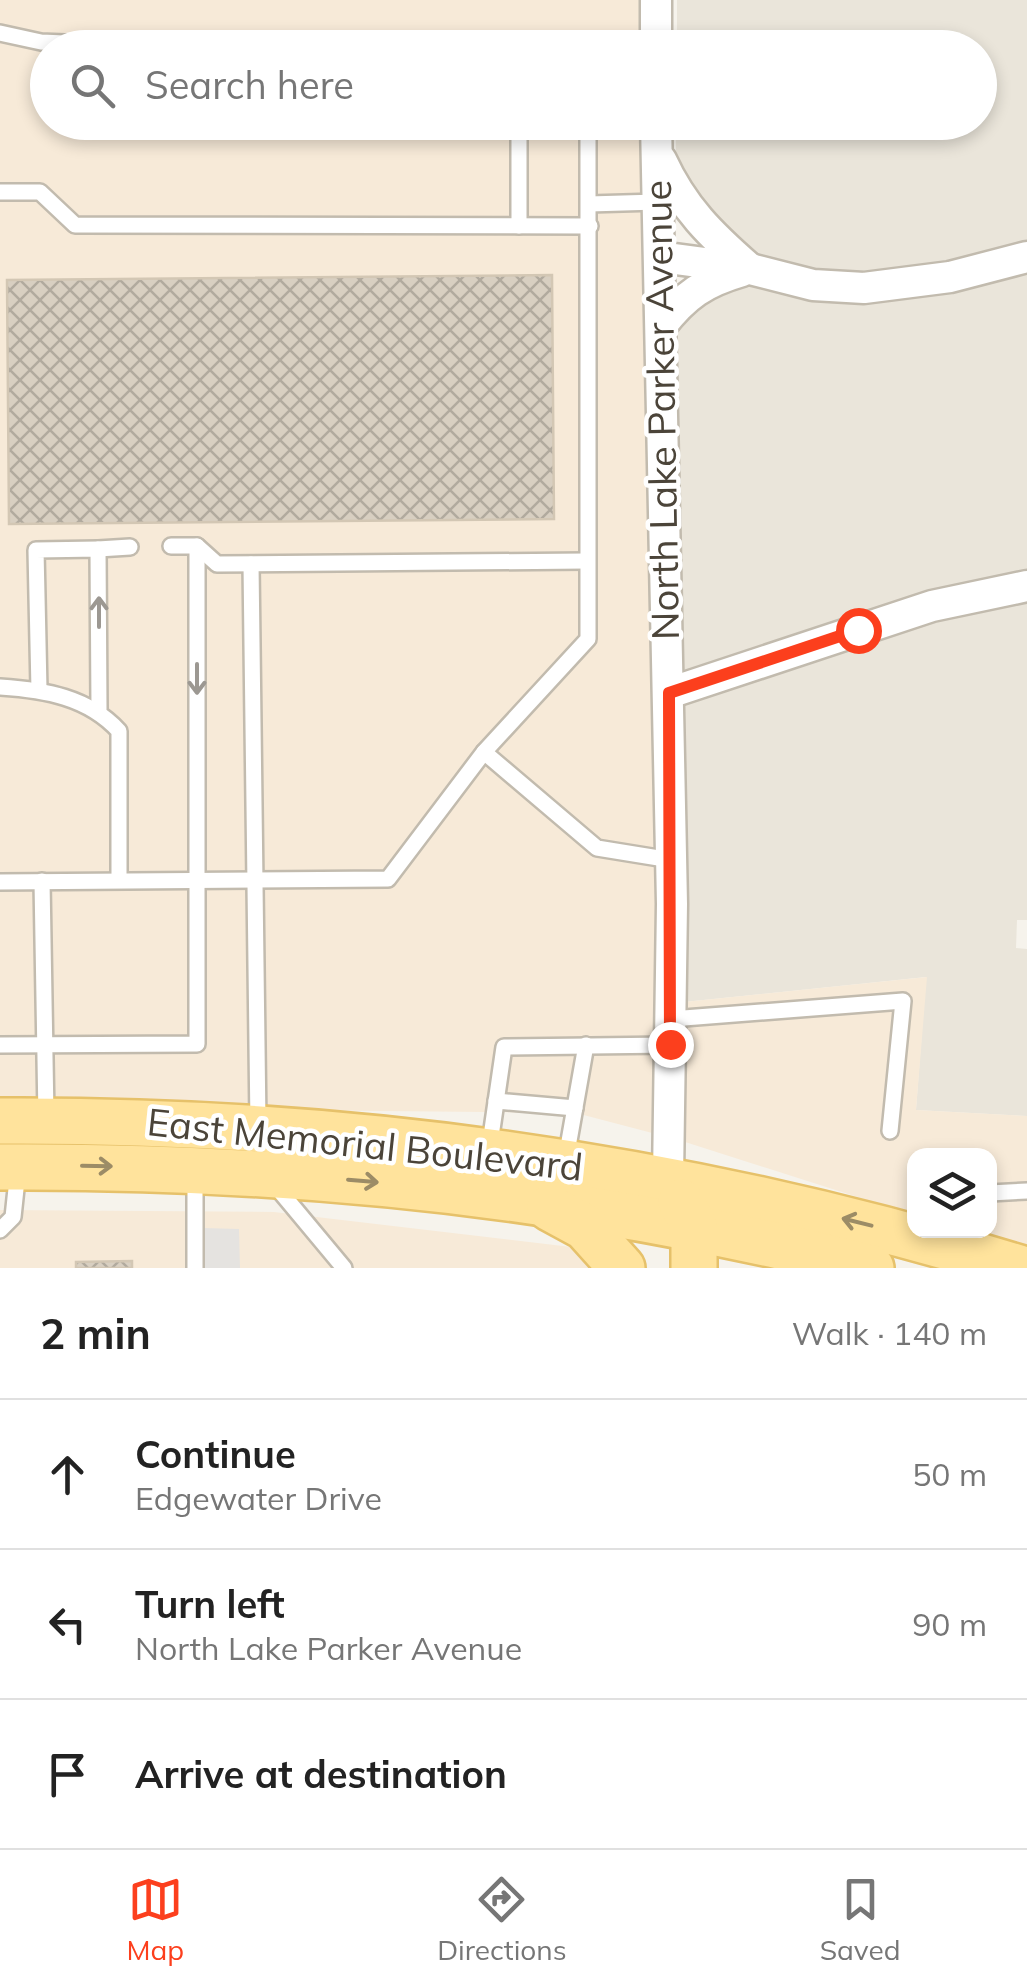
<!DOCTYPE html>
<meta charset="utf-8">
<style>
:root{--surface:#fff;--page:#f2f2f2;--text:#222;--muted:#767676;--line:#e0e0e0;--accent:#fc3f1d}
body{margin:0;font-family:Mulish,sans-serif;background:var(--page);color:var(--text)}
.controls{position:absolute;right:30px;bottom:30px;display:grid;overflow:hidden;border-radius:20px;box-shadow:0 5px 15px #0003}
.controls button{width:90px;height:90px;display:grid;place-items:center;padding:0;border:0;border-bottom:2px solid var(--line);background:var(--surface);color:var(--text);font:50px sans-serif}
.stop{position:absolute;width:30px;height:30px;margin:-22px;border:8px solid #fc3f1d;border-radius:50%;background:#fff}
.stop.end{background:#fc3f1d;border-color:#fff;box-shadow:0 2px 10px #0008}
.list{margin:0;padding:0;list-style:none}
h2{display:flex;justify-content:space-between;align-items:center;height:130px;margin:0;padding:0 40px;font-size:42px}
h2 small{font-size:32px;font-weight:400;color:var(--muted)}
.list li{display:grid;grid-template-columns:65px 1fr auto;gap:30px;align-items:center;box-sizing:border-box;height:150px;padding:0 40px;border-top:2px solid var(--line)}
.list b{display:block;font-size:38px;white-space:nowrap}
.list p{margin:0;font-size:32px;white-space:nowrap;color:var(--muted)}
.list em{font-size:32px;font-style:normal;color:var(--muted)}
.icon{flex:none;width:55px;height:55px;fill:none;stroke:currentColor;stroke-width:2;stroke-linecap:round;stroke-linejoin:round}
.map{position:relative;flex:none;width:1027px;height:1268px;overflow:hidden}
.search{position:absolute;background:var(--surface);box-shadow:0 5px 15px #0003;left:30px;right:30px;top:30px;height:110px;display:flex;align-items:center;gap:25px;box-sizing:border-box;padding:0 35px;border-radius:55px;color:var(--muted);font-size:38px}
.sheet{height:580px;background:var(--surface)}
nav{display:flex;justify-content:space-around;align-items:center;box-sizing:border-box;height:140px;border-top:2px solid var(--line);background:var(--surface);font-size:28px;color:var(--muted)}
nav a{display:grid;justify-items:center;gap:5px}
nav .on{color:var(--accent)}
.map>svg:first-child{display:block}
.residential{fill:#eae5da}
.commercial{fill:#f7ead8}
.parking{fill:#e5e3e0}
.building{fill:url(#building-cross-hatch);stroke:#d3c7b4;stroke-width:2.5}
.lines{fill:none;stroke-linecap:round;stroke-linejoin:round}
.service-casing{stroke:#c2bbae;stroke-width:20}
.minor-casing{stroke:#c2bbae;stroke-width:35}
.primary-casing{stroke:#e6c16a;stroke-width:50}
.service{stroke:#fff;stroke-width:15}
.minor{stroke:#fff;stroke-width:30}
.primary{stroke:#ffe39c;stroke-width:45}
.oneway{stroke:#9c9892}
.oneway2{stroke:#9c8c66}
.route{stroke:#fc3f1d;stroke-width:12}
.labels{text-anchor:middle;stroke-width:9;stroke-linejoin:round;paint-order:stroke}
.street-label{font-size:38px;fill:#4b4439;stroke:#fff}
</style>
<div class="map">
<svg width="1027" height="1268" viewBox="0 0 1027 1268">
<defs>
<pattern id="building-cross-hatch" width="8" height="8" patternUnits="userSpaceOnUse" patternTransform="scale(2.5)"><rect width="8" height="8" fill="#d8cfc1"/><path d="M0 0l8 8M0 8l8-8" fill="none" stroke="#b1aa9e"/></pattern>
</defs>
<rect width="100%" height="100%" fill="#f6f3ec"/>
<g class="residential">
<polygon points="677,0 1027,0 1027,242 948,262 863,273 814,271 753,253 705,211 676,161 676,123 980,122 980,48 677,47"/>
<polygon points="1027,272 1027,571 929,592 682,674 675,329 705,299 747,285 812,300 863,302 953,291"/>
<polygon points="1027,601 1027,920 1017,920 1016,948 1027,949 1027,1116 916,1110 926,977 684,1002 682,704 935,621"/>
</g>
<g class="commercial">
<polygon points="0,0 643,0 643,47 48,48 48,122 643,123 643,141 639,144 644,154 648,320 643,327 648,333 659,904 656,1134 576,1113 0,1107"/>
<polygon points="927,977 916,1110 1027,1116 1027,1250 963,1231 990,1230 990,1156 914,1156 914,1215 682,1141 684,1002"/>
<polygon points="0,1210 274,1212 588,1249 607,1268 0,1268"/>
</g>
<polygon class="parking" points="203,1228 239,1229 240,1268 203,1268"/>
<g class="building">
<polygon points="552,275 554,519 9,524 7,280"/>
<polygon points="132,1261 132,1268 76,1268 76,1262"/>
</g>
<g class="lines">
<g class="service-casing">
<g id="service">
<polyline points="0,33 41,42 112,45 520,48"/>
<polyline points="520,45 609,43"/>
<polyline points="0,192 40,192 75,225 590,226"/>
<polyline points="589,204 657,202"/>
<polyline points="519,226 519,122"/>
<polyline points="171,546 197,546 217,564 586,561"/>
<polyline points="98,549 130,547"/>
<polyline points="251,564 258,1125"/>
<path d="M0,687C45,690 88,697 119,731V880"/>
<polyline points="39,690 36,550 98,549 99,709"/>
<polyline points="484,752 597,848 671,860"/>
<polyline points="42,881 46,1117"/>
<polyline points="0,882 388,879 484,752 588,639 588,129"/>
<polyline points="671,1019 903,1001 890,1131"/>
<polyline points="0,1045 197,1044 197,546"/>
<polyline points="496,1101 575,1108"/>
<polyline points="489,1150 504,1047 671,1045"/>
<polyline points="566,1158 586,1045"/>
<polyline points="274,1184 344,1268"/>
<polyline points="990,1193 1027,1191"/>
<polyline points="0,1230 13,1217 18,1170"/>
<polyline points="195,1268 195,1174"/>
</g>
</g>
<g class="minor-casing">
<g id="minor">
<polyline points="656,0 656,48"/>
<polyline points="656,122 672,904 668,1178"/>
<path d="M661,160C683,208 711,235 750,269"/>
<polyline points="660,257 750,269 813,285 864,288 950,277 1027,257"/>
<path d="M661,326C685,295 704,282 742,271"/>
<polyline points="669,693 932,606 1027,586"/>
</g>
</g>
<g class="primary-casing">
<g id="primary">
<path d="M0,1121C346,1119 688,1166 1019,1268"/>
<path d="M0,1167C295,1165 586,1195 871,1268"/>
<polyline points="681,1202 694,1225 694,1268"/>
<polyline points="550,1208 585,1227 622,1268"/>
</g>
</g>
<use href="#service" class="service"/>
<use href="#minor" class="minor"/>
<use href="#primary" class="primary"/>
</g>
<defs><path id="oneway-shaft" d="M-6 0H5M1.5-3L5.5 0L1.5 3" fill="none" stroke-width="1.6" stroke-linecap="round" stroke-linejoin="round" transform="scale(2.5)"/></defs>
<g class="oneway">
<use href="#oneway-shaft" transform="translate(99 612) rotate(-90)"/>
<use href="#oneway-shaft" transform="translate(197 679) rotate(90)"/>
</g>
<g class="oneway2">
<use href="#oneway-shaft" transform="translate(97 1166) rotate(1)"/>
<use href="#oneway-shaft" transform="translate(363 1181) rotate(5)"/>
<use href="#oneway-shaft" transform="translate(857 1222) rotate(-166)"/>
</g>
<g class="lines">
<polyline class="route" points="670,1044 669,693 858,630"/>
</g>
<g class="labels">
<g class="street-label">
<text transform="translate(662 410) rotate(-91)" y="13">North Lake Parker Avenue</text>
<text transform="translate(365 1145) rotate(6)" y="13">East Memorial Boulevard</text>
</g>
</g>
</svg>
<div class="controls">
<button><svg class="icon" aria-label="layers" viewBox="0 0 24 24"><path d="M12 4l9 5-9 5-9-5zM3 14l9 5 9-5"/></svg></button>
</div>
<div class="stop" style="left:858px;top:630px"></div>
<div class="stop end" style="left:670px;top:1044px"></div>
<div class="search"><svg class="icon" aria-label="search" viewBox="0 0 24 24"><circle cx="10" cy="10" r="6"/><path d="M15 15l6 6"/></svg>Search here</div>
</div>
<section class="sheet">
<h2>2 min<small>Walk · 140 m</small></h2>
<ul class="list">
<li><svg class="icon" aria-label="ahead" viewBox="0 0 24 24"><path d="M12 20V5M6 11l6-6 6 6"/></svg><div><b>Continue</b><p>Edgewater Drive</p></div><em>50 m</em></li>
<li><svg class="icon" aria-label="left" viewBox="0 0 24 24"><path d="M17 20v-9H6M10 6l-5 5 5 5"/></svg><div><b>Turn left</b><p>North Lake Parker Avenue</p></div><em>90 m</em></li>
<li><svg class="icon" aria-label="arrive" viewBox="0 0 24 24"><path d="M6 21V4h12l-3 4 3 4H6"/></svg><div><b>Arrive at destination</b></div></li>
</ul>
</section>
<nav>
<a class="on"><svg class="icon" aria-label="map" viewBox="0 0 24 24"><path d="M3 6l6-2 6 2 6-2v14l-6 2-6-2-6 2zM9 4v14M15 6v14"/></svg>Map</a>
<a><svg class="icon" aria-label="directions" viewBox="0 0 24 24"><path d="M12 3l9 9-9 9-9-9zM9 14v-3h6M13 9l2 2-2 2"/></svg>Directions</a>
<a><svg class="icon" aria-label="saved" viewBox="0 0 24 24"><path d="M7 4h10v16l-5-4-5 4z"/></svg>Saved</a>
</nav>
